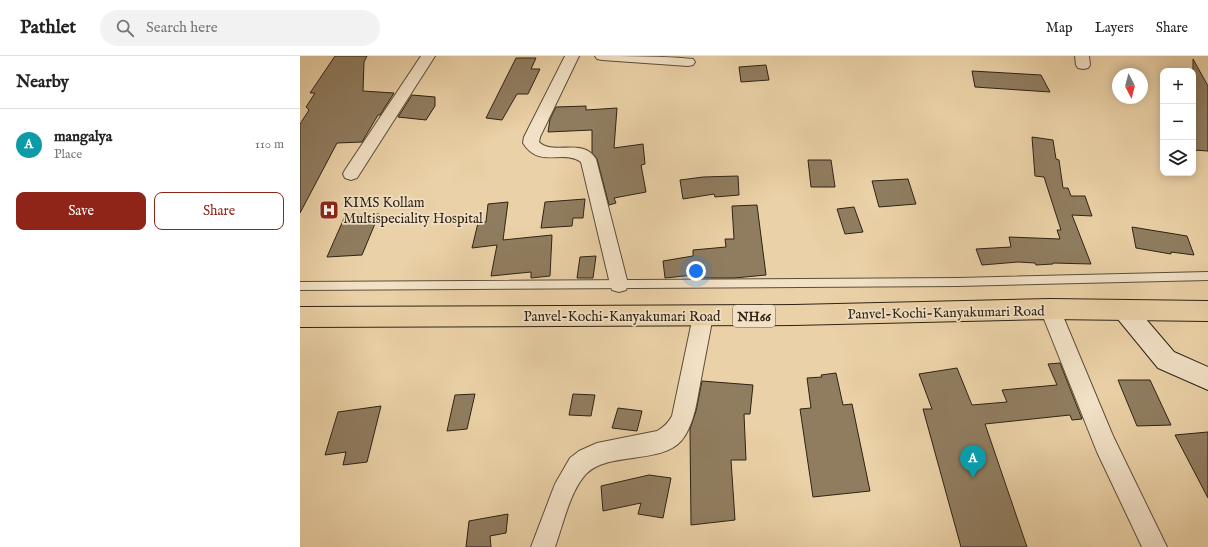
<!DOCTYPE html>
<meta charset="utf-8">
<style>
:root{--surface:#fff;--page:#f2f2f2;--text:#222;--muted:#767676;--line:#e0e0e0;--accent:#8f2418}
body{margin:0;font-family:"IM FELL English",serif;background:var(--page);color:var(--text)}
.controls{position:absolute;right:12px;top:12px;display:grid;overflow:hidden;border-radius:8px;box-shadow:0 2px 10px #0003}
.controls button{width:36px;height:36px;display:grid;place-items:center;padding:0;border:0;border-bottom:1px solid var(--line);background:var(--surface);color:var(--text);font:20px sans-serif}
.compass{position:absolute;left:812px;top:12px;width:36px;height:36px;border-radius:50%;background:var(--surface);box-shadow:0 2px 10px #0003;rotate:173deg}
.you{position:absolute;left:396px;top:215px;width:14px;height:14px;margin:-10px;border:3px solid #fff;border-radius:50%;background:#1a73e8;box-shadow:0 0 0 6px #1a73e833}
.badge{display:grid;place-items:center;width:26px;height:26px;border-radius:50%;background:var(--accent);color:#fff;font-size:13px;font-weight:700}
.pin{position:absolute;translate:-50% -33px;filter:drop-shadow(0 1px 2px #0008)}
.pin::after{content:'';position:absolute;top:21px;width:14px;height:12px;background:inherit;clip-path:polygon(0 0,100% 0,50% 100%)}
.list{margin:0;padding:0;list-style:none}
h2{display:flex;justify-content:space-between;align-items:center;height:52px;margin:0;padding:0 16px;font-size:17px}
h2 small{font-size:13px;font-weight:400;color:var(--muted)}
.list li{display:grid;grid-template-columns:26px 1fr auto;gap:12px;align-items:center;box-sizing:border-box;height:72px;padding:0 16px;border-top:1px solid var(--line)}
.list b{display:block;font-size:15px;white-space:nowrap}
.list p{margin:0;font-size:13px;white-space:nowrap;color:var(--muted)}
.list em{font-size:13px;font-style:normal;color:var(--muted)}
.actions{display:flex;gap:8px;padding:12px 16px}
.actions a{flex:1;padding:9px 0;border:1px solid var(--accent);border-radius:8px;text-align:center;font-size:14px;color:var(--accent)}
.actions .main{background:var(--accent);color:#fff}
.icon{flex:none;width:22px;height:22px;fill:none;stroke:currentColor;stroke-width:2;stroke-linecap:round;stroke-linejoin:round}
.map{position:relative;flex:none;width:908px;height:491px;overflow:hidden}
header{display:flex;align-items:center;gap:24px;box-sizing:border-box;height:56px;padding:0 20px;background:var(--surface);border-bottom:1px solid var(--line)}
header strong{font-size:19px}
nav{display:flex;gap:22px;margin-inline-start:auto;font-size:14px}
.search{width:280px;height:36px;background:var(--page);display:flex;align-items:center;gap:10px;box-sizing:border-box;padding:0 14px;border-radius:22px;color:var(--muted);font-size:15px}
main{display:flex}
aside{flex:1;background:var(--surface)}
.map>svg:first-child{display:block}
.building{fill:#907d60;stroke:#2e2314}
.lines{fill:none;stroke-linecap:round;stroke-linejoin:round}
.lane-casing{stroke:#5d4e39;stroke-width:2}
.street-casing{stroke:#5d4e39;stroke-width:2}
.secondary-casing{stroke:#2e2314;stroke-width:2}
.highway-casing{stroke:#2e2314;stroke-width:2}
.lane{fill:#f2e1c6;fill-rule:evenodd}
.street{fill:#f2e1c6;fill-rule:evenodd}
.secondary{fill:#f2e1c6;fill-rule:evenodd}
.highway{fill:#ebd1a7;fill-rule:evenodd}
.labels{text-anchor:middle;stroke-width:3.5;stroke-linejoin:round;paint-order:stroke}
.shield{fill:#f2e1c6;stroke:#695c49;stroke-width:1}
.shield-label{font-size:13px;font-weight:bold;fill:#2e2314}
.poi-label{font-size:14px;fill:#2e2314;stroke:#f2e1c6;text-anchor:start}
.street-label{font-size:14px;fill:#2e2314;stroke:#f2e1c6}
</style>
<header>
<strong>Pathlet</strong>
<div class="search"><svg class="icon" aria-label="search" viewBox="0 0 24 24"><circle cx="10" cy="10" r="6"/><path d="M15 15l6 6"/></svg>Search here</div>
<nav><a>Map</a><a>Layers</a><a>Share</a></nav>
</header>
<main>
<aside>
<h2>Nearby<small></small></h2>
<ul class="list">
<li><span class="badge" style="background:#0f9aa8">A</span><div><b>mangalya</b><p>Place</p></div><em>110 m</em></li>
</ul>
<div class="actions"><a class="main">Save</a><a>Share</a></div>
</aside>
<div class="map">
<svg width="908" height="491" viewBox="0 0 908 491">
<rect width="100%" height="100%" fill="#ebd1a7"/>
<filter id="stains"><feTurbulence type="fractalNoise" baseFrequency=".005" numOctaves="4"/><feColorMatrix values="0 0 0 0 .2 0 0 0 0 .09 0 0 0 0 .02 0 0 0 .5 -.17"/></filter>
<radialGradient id="worn" r=".72"><stop offset=".6" stop-color="#630" stop-opacity="0"/><stop offset="1" stop-color="#630" stop-opacity=".3"/></radialGradient>
<g class="building">
<polygon points="35,0 67,0 64,6 63,35 94,37 80,59 78,59 62,86 37,87 0,157 0,68 9,54 6,51 15,37 10,37"/>
<polygon points="216,2 236,2 231,13 240,13 228,38 217,38 202,64 186,62"/>
<polygon points="893,3 908,30 908,95 893,94"/>
<polygon points="466,9 469,24 441,26 439,11"/>
<polygon points="672,15 741,19 750,36 675,31"/>
<polygon points="112,39 135,41 135,50 126,64 98,61"/>
<polygon points="286,50 286,54 317,52 314,92 343,88 345,108 341,109 346,136 314,142 316,147 309,149 297,103 292,97 292,74 248,76 250,63 256,51"/>
<polygon points="732,81 753,84 756,103 759,104 763,132 768,132 771,140 785,140 792,160 772,159 791,208 753,207 753,208 736,209 735,207 718,206 682,209 676,193 711,191 709,181 760,183 757,174 761,174 744,121 735,120"/>
<polygon points="508,104 531,104 535,131 511,131"/>
<polygon points="438,120 439,139 415,141 414,138 383,143 380,124 403,121"/>
<polygon points="608,123 616,148 579,151 572,125"/>
<polygon points="285,143 283,162 273,162 272,170 241,172 245,146"/>
<polygon points="208,146 203,184 252,179 250,220 231,222 231,216 191,220 197,189 172,192 178,167 186,166 188,148"/>
<polygon points="457,149 466,219 434,222 394,222 394,219 365,222 363,205 393,200 393,194 426,191 425,183 434,183 432,150"/>
<polygon points="554,151 563,176 545,178 537,153"/>
<polygon points="79,158 62,199 27,201 45,160"/>
<polygon points="832,171 887,180 894,199 871,196 871,198 836,192"/>
<polygon points="296,200 293,222 277,222 280,201"/>
<polygon points="760,307 782,363 772,364 770,359 685,368 727,491 661,491 623,353 632,353 619,318 657,312 672,349 707,346 702,334 757,329 748,308"/>
<polygon points="536,317 543,349 552,348 570,435 513,441 500,353 511,352 507,322 522,321 521,319"/>
<polygon points="818,324 850,324 871,369 837,370"/>
<polygon points="402,325 453,329 450,358 444,358 446,404 431,404 435,464 391,469 390,373 396,355"/>
<polygon points="175,338 167,373 147,375 155,339"/>
<polygon points="273,338 295,339 291,360 269,359"/>
<polygon points="81,350 67,406 43,409 46,396 25,399 38,356"/>
<polygon points="318,352 342,355 337,375 312,372"/>
<polygon points="908,376 908,442 875,379"/>
<polygon points="349,419 371,422 363,462 338,458 341,447 303,455 301,430"/>
<polygon points="208,458 206,477 190,480 191,491 166,491 169,465"/>
</g>
<g class="lines">
<g class="lane-casing">
<polygon id="lane" points="908,216 908,224 658,230 0,234 0,226 658,222"/>
</g>
<g class="street-casing">
<g id="street">
<polygon points="121,0 135,0 57,122 51,124 45,122 43,118 45,114"/>
<path d="M265,0H279L240,81L239,86C253,100 283,81 296,103L328,228L326,234L319,236L312,234L310,228L281,106C263,93 239,113 223,87L224,81Z"/>
<path d="M295,0C325,0 365,0 393,3L395,6L393,9L388,10L302,4L297,3Z"/>
<polygon points="775,0 789,0 790,9 788,12 783,13 778,12 776,9"/>
<polygon points="750,245 757,247 760,253 813,380 867,491 842,491 797,396 740,253 743,247"/>
<path d="M403,252L410,254L413,260C409,281 405,302 401,323C397,343 395,367 382,384C361,409 308,395 286,418C270,435 263,469 255,491H231L255,428L270,402L279,395L297,387L357,375C364,371 368,367 372,360L393,260L396,254Z"/>
</g>
</g>
<g class="secondary-casing">
<polygon id="secondary" points="825,245 833,248 874,296 908,311 908,334 858,312 817,262 814,255 817,248"/>
</g>
<g class="highway-casing">
<polygon id="highway" points="750,243 908,245 908,265 750,263 494,269 0,271 0,251 494,249"/>
</g>
<use href="#lane" class="lane"/>
<use href="#street" class="street"/>
<use href="#secondary" class="secondary"/>
<use href="#highway" class="highway"/>
</g>
<defs>
<g id="hospital-square" transform="scale(1)"><rect x="-9" y="-9" width="18" height="18" rx="4" fill="#8f2418" stroke="#f2e1c6"/><path d="M-5-5h3v3.5h4V-5h3V5h-3V1.5h-4V5h-3Z" fill="#fff"/></g>
</defs>
<g fill-rule="evenodd">
<use href="#hospital-square" x="29" y="154"/>
</g>
<g class="labels">
<rect class="shield" x="433" y="249" width="42" height="22" rx="3"/>
<g class="shield-label">
<text x="454" y="265">NH66</text>
</g>
<g class="poi-label">
<text x="43" y="151">KIMS Kollam<tspan x="43" dy="16">Multispeciality Hospital</tspan></text>
</g>
<g class="street-label">
<text transform="translate(646 256) rotate(-1)" y="5">Panvel-Kochi-Kanyakumari Road</text>
<text x="322" y="265">Panvel-Kochi-Kanyakumari Road</text>
</g>
</g>
<rect width="100%" height="100%" filter="url(#stains)"/>
<rect width="100%" height="100%" fill="url(#worn)"/>
</svg>
<div class="controls">
<button>+</button>
<button>−</button>
<button><svg class="icon" aria-label="layers" viewBox="0 0 24 24"><path d="M12 4l9 5-9 5-9-5zM3 14l9 5 9-5"/></svg></button>
</div>
<svg class="compass" viewBox="-18 -18 36 36"><path d="M0-13l5 13h-10z" fill="#e53935"/><path d="M0 13l5-13h-10z" fill="#767676"/></svg>
<div class="you"></div>
<div class="pin badge" style="left:673px;top:422px;background:#0f9aa8">A</div>
</div>
</main>
